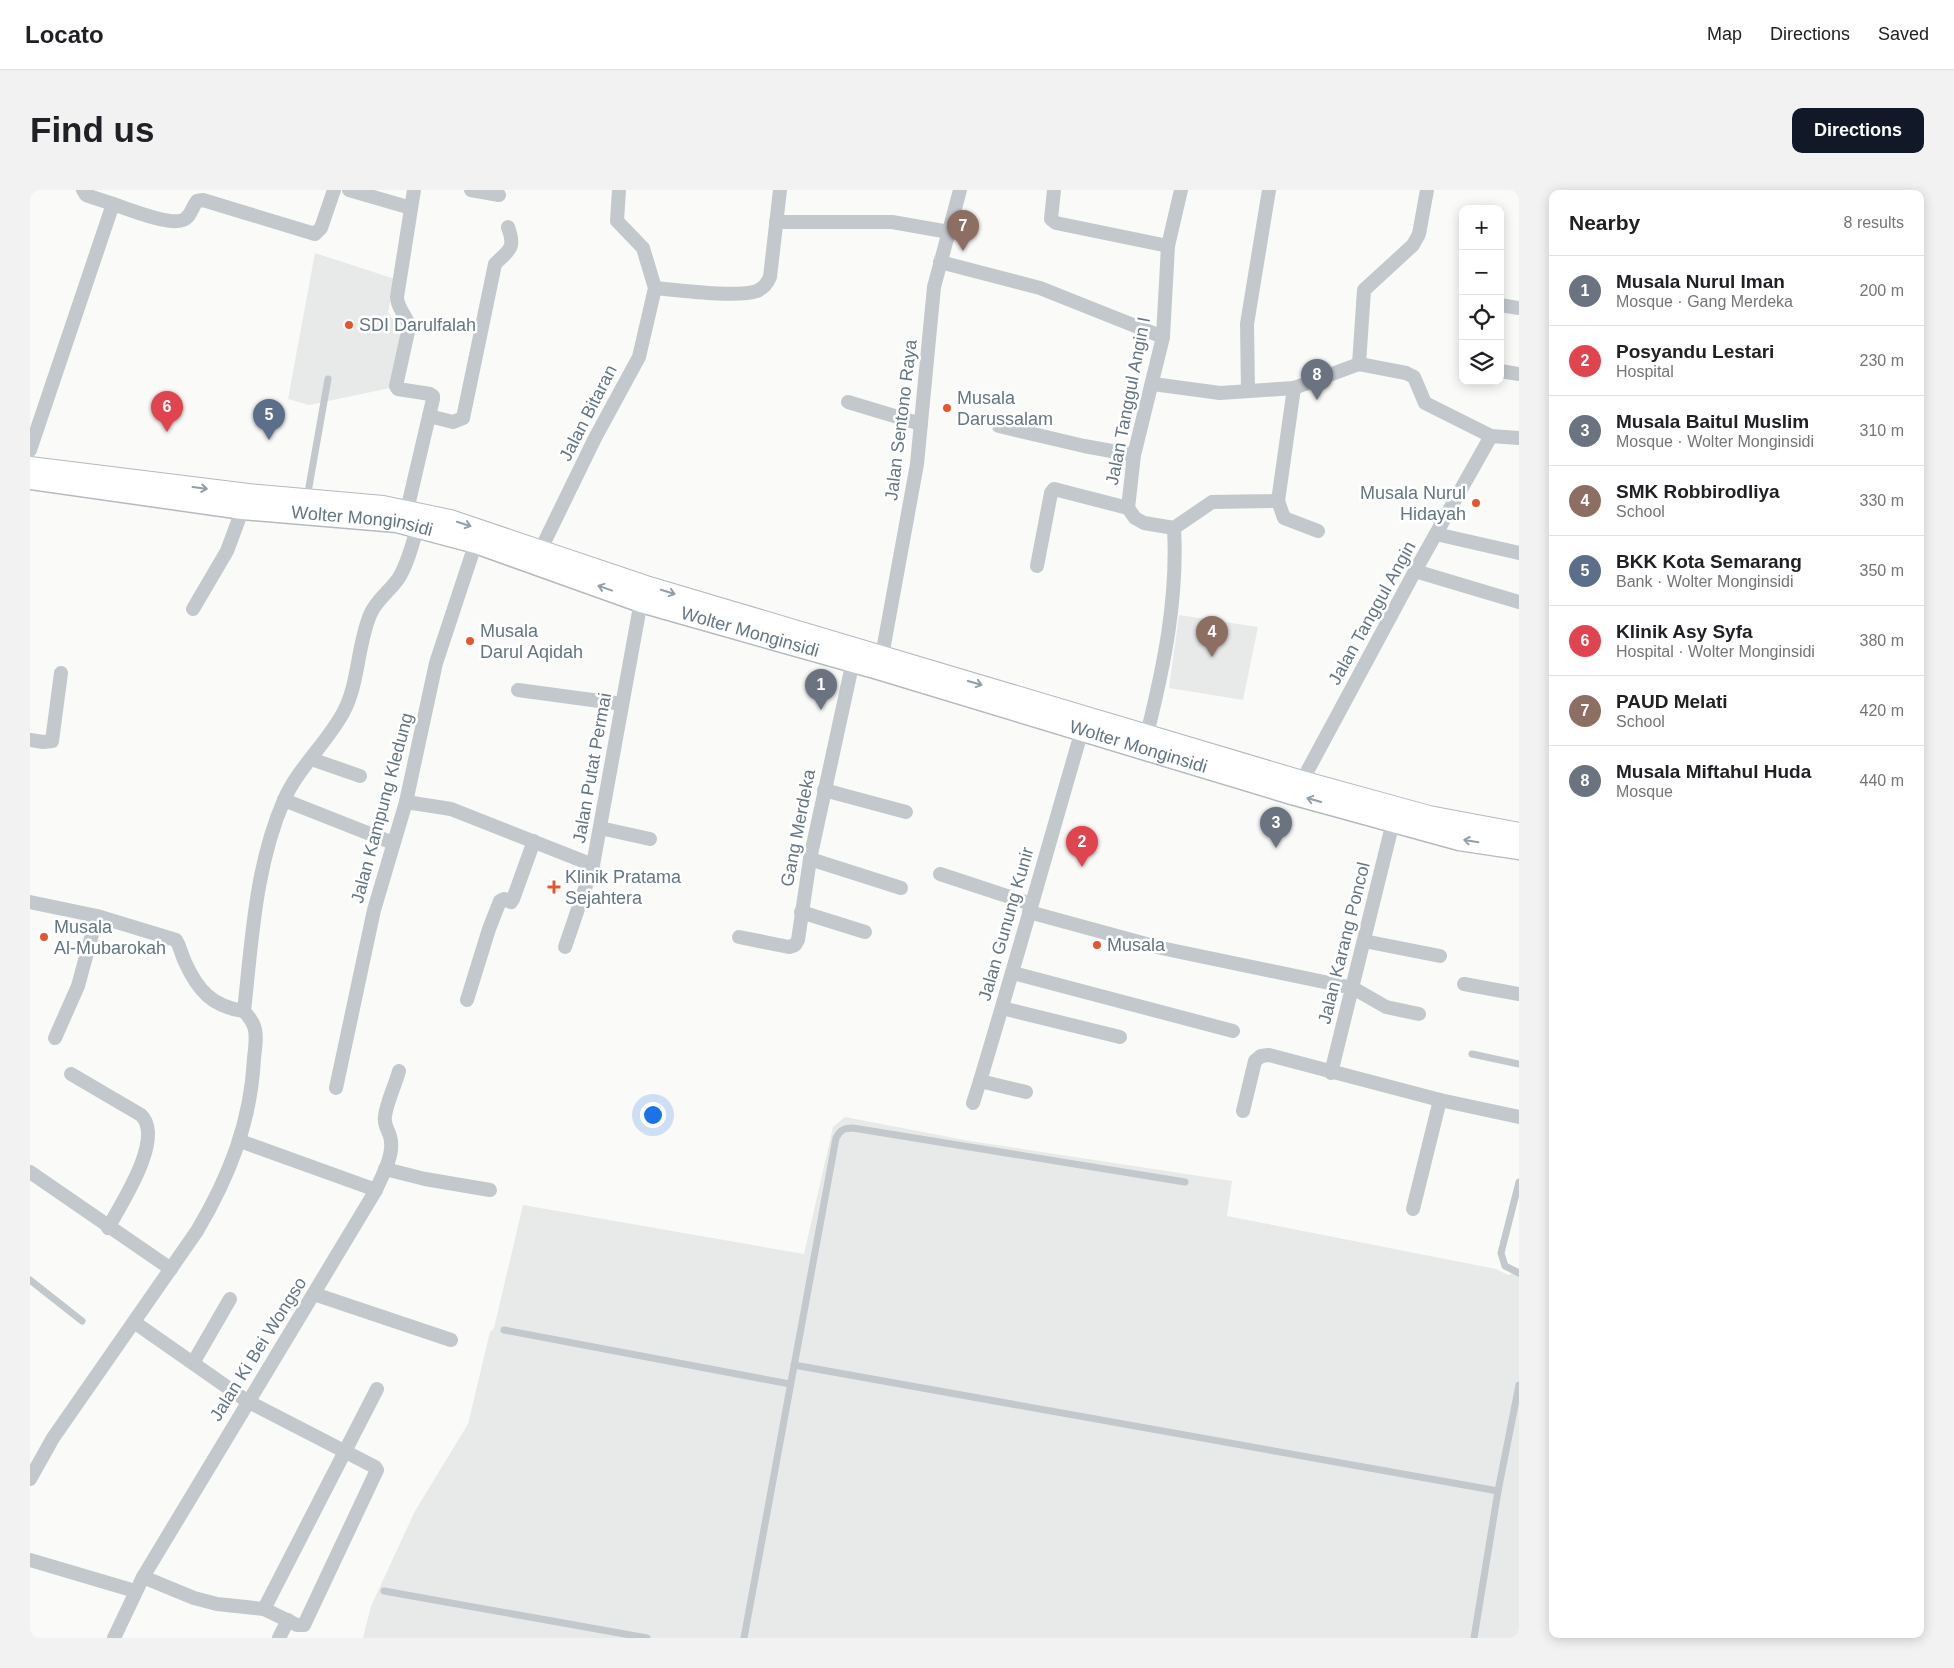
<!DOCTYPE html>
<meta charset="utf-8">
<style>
:root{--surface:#fff;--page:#f2f2f2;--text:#202124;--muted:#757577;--line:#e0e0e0;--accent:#111827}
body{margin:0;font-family:Helvetica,sans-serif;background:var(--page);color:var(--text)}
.controls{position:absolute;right:15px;top:15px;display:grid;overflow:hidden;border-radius:10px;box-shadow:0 2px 12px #0003}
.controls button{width:45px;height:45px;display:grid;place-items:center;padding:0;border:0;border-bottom:1px solid var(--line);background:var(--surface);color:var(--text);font:25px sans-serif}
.you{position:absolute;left:622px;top:924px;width:18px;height:18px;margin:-12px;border:4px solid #fff;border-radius:50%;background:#1a73e8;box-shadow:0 0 0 8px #1a73e833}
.badge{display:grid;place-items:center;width:32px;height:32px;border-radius:50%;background:var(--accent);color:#fff;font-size:16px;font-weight:700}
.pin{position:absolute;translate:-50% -41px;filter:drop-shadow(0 1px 2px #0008)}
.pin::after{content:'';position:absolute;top:26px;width:18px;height:15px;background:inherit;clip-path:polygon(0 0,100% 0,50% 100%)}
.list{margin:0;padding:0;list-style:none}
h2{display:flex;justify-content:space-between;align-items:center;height:65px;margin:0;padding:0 20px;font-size:21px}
h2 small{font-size:16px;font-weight:400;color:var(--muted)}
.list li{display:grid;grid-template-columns:32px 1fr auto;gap:15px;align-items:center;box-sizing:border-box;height:70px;padding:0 20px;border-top:1px solid var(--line)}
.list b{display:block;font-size:19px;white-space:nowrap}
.list p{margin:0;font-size:16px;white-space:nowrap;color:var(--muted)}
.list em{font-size:16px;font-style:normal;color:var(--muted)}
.icon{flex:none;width:28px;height:28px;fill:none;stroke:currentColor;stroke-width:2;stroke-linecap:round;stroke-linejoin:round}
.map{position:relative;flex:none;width:1489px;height:1448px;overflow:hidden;border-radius:10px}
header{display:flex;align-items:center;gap:30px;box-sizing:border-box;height:70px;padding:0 25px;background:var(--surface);border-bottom:1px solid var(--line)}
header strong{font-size:24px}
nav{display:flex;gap:28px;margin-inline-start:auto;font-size:18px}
.intro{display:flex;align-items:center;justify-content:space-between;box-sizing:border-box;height:120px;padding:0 30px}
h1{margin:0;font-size:35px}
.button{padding:12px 22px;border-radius:10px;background:var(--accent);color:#fff;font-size:18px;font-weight:700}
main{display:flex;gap:30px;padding:0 30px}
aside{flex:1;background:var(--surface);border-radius:10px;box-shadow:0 2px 12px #0003}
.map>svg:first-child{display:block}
.built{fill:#e8e9e9}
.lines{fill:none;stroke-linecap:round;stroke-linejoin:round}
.secondary-casing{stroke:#b3babf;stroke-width:22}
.primary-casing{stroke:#b5babe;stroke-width:25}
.lane{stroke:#c3c8cc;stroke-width:7}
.street{stroke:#c3c8cc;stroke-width:14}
.secondary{stroke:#fff;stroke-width:20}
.primary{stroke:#fff;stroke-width:22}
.oneway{stroke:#939fa8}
.poi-dot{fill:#e4572e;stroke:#fff;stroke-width:2}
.labels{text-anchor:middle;stroke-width:5;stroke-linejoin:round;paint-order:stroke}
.poi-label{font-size:18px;fill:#657683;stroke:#fff;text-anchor:start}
.street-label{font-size:18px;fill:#657683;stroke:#fff}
</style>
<header>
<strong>Locato</strong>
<nav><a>Map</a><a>Directions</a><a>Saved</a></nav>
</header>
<div class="intro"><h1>Find us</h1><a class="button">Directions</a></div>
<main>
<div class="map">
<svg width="1489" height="1448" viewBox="0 0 1489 1448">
<rect width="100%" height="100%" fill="#fafaf8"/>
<g class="built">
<polygon points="285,63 365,89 358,122 375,148 365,197 279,215 258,209"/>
<polygon points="1149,425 1228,437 1213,510 1139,498"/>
<polygon points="815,927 940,951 1202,991 1197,1026 1466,1079 1478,1085 1489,1082 1489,1448 333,1448 341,1416 385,1321 438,1234 460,1142 464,1138 493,1015 774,1064 803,937"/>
</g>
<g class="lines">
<g class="secondary-casing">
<polyline id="secondary" points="0,277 218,304 353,316 420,330 616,396 1272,591 1399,626 1489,643"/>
</g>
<g class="primary-casing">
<g id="primary">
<path id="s1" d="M0,288L213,318L367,331L446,352L611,411L848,478L1265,604L1429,649L1489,658"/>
</g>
</g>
<g class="lane">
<polyline points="277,308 298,189"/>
<polyline points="1442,864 1489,874"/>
<polyline points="1489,992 1471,1063 1475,1076 1489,1083"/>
<polyline points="0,1090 52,1131"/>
<polyline points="474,1140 760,1194"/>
<polyline points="764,1175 1468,1301"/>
<polyline points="354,1401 617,1448"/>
<path d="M714,1448L806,948C810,940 814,938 823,938L1155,992"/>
<polyline points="1444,1448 1468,1301 1489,1195"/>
</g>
<g class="street">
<polyline points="319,0 381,18"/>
<polyline points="441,0 469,5"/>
<polyline points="1024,0 1021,29 1026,33 1138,56"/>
<path d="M83,14C98,19 140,36 153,30C161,27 162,17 167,11L173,10L285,44L291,38L304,0"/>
<polyline points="746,32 862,32 919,42"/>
<polyline points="910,72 1010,98 1133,147"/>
<path d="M625,98C648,100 707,108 727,101C734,98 737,94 740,87L750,0"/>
<polyline points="1470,115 1489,118"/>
<polyline points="1329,174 1334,100 1383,55 1389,44 1397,0"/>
<polyline points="1470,181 1489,184"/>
<polyline points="1123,194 1190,203 1264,198 1329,174 1376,183 1384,187 1395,213 1461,246"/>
<polyline points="1218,201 1217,134 1239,0"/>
<polyline points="818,212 891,234"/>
<path d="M399,226L423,232L433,228L465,74C479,60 486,59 478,37"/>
<polyline points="969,236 1054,256 1104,265"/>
<polyline points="0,260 83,14 56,5 53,0"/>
<polyline points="1248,311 1254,328 1288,341"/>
<path d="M377,320L403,209V206L400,204L368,199L366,196L379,137C377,125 367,119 367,107L384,0"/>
<polyline points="1144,338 1182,312 1248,311 1264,198"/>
<polyline points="1406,344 1489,363"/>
<polyline points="511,359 565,248 609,167 625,98 613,58 587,31 589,0"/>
<polyline points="1007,376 1021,303 1024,299 1098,318"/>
<polyline points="1385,381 1489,412"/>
<polyline points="163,419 197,361 213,318"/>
<polyline points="852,466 887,274 904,97 930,0"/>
<polyline points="488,500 592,514"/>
<path d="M1117,544C1134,476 1148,408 1144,338L1114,333L1105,328L1098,318L1104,265L1133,147L1138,56L1151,0"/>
<polyline points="0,550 13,552 22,551 31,483"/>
<polyline points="281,569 330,586"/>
<polyline points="1272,591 1385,381 1461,246 1489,248"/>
<polyline points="794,600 876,622"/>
<polyline points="254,610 363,653"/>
<polyline points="376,612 421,619 563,675 611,411"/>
<polyline points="570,638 620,649"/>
<polyline points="780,669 871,698"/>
<polyline points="910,684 1001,714"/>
<path d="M0,712L67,726L146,750C151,758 151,764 155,772C168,801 183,817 214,821"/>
<polyline points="771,722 835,742"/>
<polyline points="999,722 1131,758 1323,798 1356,817 1389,824"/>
<polyline points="709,747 759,757 765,755 768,750 780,669 823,471"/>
<polyline points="1334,751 1410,766"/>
<polyline points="535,757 563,675"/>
<polyline points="983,783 1203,841"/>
<polyline points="1434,794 1489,804"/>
<polyline points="437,810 459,739 470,711 474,709 481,712 483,709 504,651"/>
<polyline points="972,818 1090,847"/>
<polyline points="25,848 48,796 67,726"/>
<polyline points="1301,883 1363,632"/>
<path d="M41,884L111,925C135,948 91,1014 78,1038"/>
<polyline points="306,898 344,720 376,612 406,473 446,352"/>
<path d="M996,902L950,891C985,775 1018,657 1052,540"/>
<polyline points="943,913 950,891"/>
<polyline points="1213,921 1225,871 1231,866 1239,865 1410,910 1489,927"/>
<polyline points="210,951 346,1000"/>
<polyline points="355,979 395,989 460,1000"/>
<polyline points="0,982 141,1079"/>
<polyline points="1383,1019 1410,910"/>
<polyline points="284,1104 421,1150"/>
<polyline points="104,1132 217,1211 345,1277 347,1280 274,1435 267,1435 234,1419 187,1414 164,1408 113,1387"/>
<polyline points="163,1173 200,1109"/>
<path d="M0,1289L23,1248L167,1041C199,987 221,932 224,868C225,858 228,843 223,834C221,829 217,825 214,821C222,750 225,677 254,610C268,578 296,554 313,523C329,494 327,456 340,425C346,410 359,402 368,389C378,374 382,354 388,336"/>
<polyline points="0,1370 105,1401"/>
<polyline points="234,1419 347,1199"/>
<path d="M84,1448L113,1387L346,1000C352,986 363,967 361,952C361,942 353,937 355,926C357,911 365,896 369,881"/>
<polyline points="249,1448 258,1430"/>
</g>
<use href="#secondary" class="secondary"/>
<use href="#primary" class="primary"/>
</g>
<defs><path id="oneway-shaft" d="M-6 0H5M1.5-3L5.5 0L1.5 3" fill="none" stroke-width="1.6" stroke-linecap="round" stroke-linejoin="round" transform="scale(1.25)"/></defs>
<g class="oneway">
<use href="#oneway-shaft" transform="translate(170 298) rotate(7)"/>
<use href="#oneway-shaft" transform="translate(434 334) rotate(18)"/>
<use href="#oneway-shaft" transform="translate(575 398) rotate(-160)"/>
<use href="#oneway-shaft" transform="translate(638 402) rotate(17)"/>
<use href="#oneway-shaft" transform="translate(945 493) rotate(16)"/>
<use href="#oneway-shaft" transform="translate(1284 610) rotate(-164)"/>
<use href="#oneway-shaft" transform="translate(1441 651) rotate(-171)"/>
</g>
<g class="poi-dot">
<circle cx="319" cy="135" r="5"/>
<circle cx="917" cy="218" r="5"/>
<circle cx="1446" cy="313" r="5"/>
<circle cx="440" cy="451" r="5"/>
<path d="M521.5 689.5h5v5h5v5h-5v5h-5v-5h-5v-5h5z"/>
<circle cx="14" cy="747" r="5"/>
<circle cx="1067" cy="755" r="5"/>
</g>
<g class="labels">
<g class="poi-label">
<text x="329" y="141">SDI Darulfalah</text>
<text x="927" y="214">Musala<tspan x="927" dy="21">Darussalam</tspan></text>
<text x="1436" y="309" text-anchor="end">Musala Nurul<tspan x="1436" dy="21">Hidayah</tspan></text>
<text x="450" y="447">Musala<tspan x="450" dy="21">Darul Aqidah</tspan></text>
<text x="535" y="693">Klinik Pratama<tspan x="535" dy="21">Sejahtera</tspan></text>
<text x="24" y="743">Musala<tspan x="24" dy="21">Al-Mubarokah</tspan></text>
<text x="1077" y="761">Musala</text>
</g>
<g class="street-label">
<text transform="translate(1098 211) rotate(-79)" y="6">Jalan Tanggul Angin I</text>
<text transform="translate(558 223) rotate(-63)" y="6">Jalan Bitaran</text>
<text transform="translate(871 230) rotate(-83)" y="6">Jalan Sentono Raya</text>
<text dy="6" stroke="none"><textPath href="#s1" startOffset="335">Wolter Monginsidi</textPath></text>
<text transform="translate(1342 423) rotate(-61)" y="6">Jalan Tanggul Angin</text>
<text dy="6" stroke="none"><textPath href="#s1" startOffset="740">Wolter Monginsidi</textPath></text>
<text dy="6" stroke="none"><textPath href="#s1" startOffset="1145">Wolter Monginsidi</textPath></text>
<text transform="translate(562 578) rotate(-80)" y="6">Jalan Putat Permai</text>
<text transform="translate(352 618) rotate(-75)" y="6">Jalan Kampung Kledung</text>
<text transform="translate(768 638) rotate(-79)" y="6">Gang Merdeka</text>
<text transform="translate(976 734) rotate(-74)" y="6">Jalan Gunung Kunir</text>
<text transform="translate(1314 753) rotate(-76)" y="6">Jalan Karang Poncol</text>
<text transform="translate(228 1159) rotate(-58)" y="6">Jalan Ki Bei Wongso</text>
</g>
</g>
</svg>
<div class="controls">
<button>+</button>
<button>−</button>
<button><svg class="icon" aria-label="locate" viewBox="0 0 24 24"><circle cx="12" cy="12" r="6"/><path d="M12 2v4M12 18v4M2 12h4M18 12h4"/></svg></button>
<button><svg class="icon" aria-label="layers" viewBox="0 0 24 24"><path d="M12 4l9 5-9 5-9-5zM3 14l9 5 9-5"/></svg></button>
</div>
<div class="you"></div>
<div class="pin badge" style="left:791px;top:520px;background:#6b7280">1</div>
<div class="pin badge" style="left:1052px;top:677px;background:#e0444e">2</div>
<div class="pin badge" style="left:1246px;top:658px;background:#6b7280">3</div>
<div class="pin badge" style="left:1182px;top:467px;background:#8d6e63">4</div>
<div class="pin badge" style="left:239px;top:250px;background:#5c6f8a">5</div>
<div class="pin badge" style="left:137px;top:242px;background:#e0444e">6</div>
<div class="pin badge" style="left:933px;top:61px;background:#8d6e63">7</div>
<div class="pin badge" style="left:1287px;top:210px;background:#6b7280">8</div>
</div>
<aside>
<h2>Nearby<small>8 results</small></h2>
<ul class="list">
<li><span class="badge" style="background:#6b7280">1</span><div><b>Musala Nurul Iman</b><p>Mosque · Gang Merdeka</p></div><em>200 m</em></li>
<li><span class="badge" style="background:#e0444e">2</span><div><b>Posyandu Lestari</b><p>Hospital</p></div><em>230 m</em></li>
<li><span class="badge" style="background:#6b7280">3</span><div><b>Musala Baitul Muslim</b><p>Mosque · Wolter Monginsidi</p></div><em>310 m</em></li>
<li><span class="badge" style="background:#8d6e63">4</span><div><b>SMK Robbirodliya</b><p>School</p></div><em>330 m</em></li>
<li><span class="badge" style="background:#5c6f8a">5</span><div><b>BKK Kota Semarang</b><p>Bank · Wolter Monginsidi</p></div><em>350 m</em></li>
<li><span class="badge" style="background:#e0444e">6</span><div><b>Klinik Asy Syfa</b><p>Hospital · Wolter Monginsidi</p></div><em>380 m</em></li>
<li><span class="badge" style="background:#8d6e63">7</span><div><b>PAUD Melati</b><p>School</p></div><em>420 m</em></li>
<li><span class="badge" style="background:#6b7280">8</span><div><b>Musala Miftahul Huda</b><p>Mosque</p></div><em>440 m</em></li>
</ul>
</aside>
</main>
